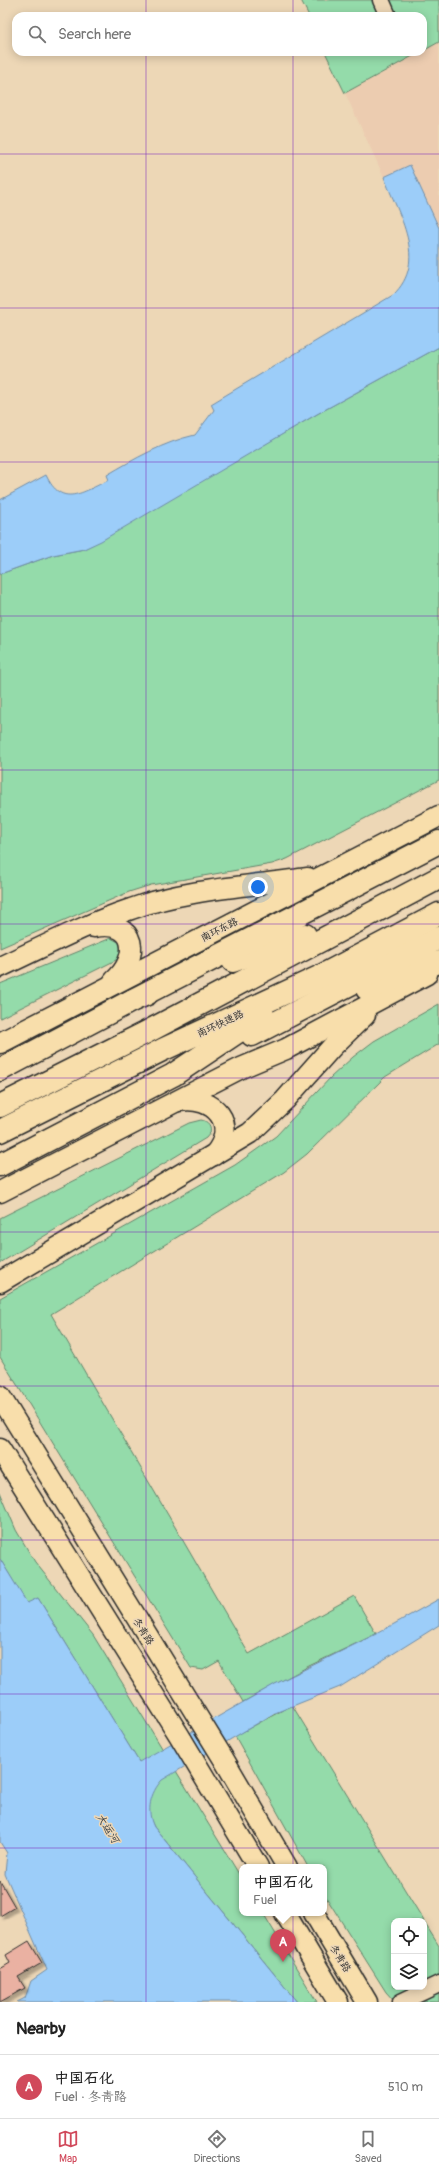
<!DOCTYPE html>
<meta charset="utf-8">
<style>
:root{--surface:#fff;--page:#f6f6f6;--text:#222;--muted:#767676;--line:#e0e0e0;--accent:#d1495b}
body{margin:0;font-family:Pangolin,"LXGW WenKai TC",sans-serif;background:var(--page);color:var(--text)}
.controls{position:absolute;right:12px;bottom:12px;display:grid;overflow:hidden;border-radius:8px;box-shadow:0 2px 10px #0003}
.controls button{width:36px;height:36px;display:grid;place-items:center;padding:0;border:0;border-bottom:1px solid var(--line);background:var(--surface);color:var(--text);font:20px sans-serif}
.you{position:absolute;left:258px;top:887px;width:14px;height:14px;margin:-10px;border:3px solid #fff;border-radius:50%;background:#1a73e8;box-shadow:0 0 0 6px #1a73e833}
.badge{display:grid;place-items:center;width:26px;height:26px;border-radius:50%;background:var(--accent);color:#fff;font-size:13px;font-weight:700}
.pin{position:absolute;translate:-50% -33px;filter:drop-shadow(0 1px 2px #0008)}
.pin::after{content:'';position:absolute;top:21px;width:14px;height:12px;background:inherit;clip-path:polygon(0 0,100% 0,50% 100%)}
.popup{position:absolute;left:239px;top:1864px;width:88px;height:52px;box-sizing:border-box;display:grid;place-content:center;border-radius:8px;background:var(--surface);filter:drop-shadow(0 1px 3px #0005);font-size:13px;white-space:nowrap;color:var(--muted)}
.popup b{font-size:15px;color:var(--text)}
.popup::after{content:'';position:absolute;left:50%;top:100%;margin-left:-8px;border:8px solid transparent;border-top-color:var(--surface)}
.list{margin:0;padding:0;list-style:none}
h2{display:flex;justify-content:space-between;align-items:center;height:52px;margin:0;padding:0 16px;font-size:17px}
h2 small{font-size:13px;font-weight:400;color:var(--muted)}
.list li{display:grid;grid-template-columns:26px 1fr auto;gap:12px;align-items:center;box-sizing:border-box;height:64px;padding:0 16px;border-top:1px solid var(--line)}
.list b{display:block;font-size:15px;white-space:nowrap}
.list p{margin:0;font-size:13px;white-space:nowrap;color:var(--muted)}
.list em{font-size:13px;font-style:normal;color:var(--muted)}
.icon{flex:none;width:22px;height:22px;fill:none;stroke:currentColor;stroke-width:2;stroke-linecap:round;stroke-linejoin:round}
.map{position:relative;flex:none;width:439px;height:2002px;overflow:hidden}
.search{position:absolute;background:var(--surface);box-shadow:0 2px 10px #0003;left:12px;right:12px;top:12px;height:44px;display:flex;align-items:center;gap:10px;box-sizing:border-box;padding:0 14px;border-radius:12px;color:var(--muted);font-size:15px}
.sheet{height:116px;background:var(--surface)}
nav{display:flex;justify-content:space-around;align-items:center;box-sizing:border-box;height:56px;border-top:1px solid var(--line);background:var(--surface);font-size:11px;color:var(--muted)}
nav a{display:grid;justify-items:center;gap:2px}
nav .on{color:var(--accent)}
.map>svg:first-child{display:block}
.built{fill:#ecccb0}
.green{fill:#94dbaa;stroke:#60836a}
.water{fill:#9ccdf9;stroke:#6f8ca7}
.building{fill:#eab1a2;stroke:#2b2b2b;filter:url(#shadow)}
.lines{fill:none;stroke-linecap:round;stroke-linejoin:round}
.minor-casing{stroke:#2b2b2b;stroke-width:19}
.major-casing{stroke:#2b2b2b;stroke-width:23}
.highway-casing{stroke:#2b2b2b;stroke-width:25}
.minor{stroke:#edd7b6;stroke-width:16}
.major{stroke:#f8deab;stroke-width:20}
.highway{stroke:#f8deab;stroke-width:22}
.grid{fill:none;stroke:#7b2cbf;stroke-width:1;stroke-opacity:0.55}
.labels{text-anchor:middle;stroke-width:3;stroke-linejoin:round;paint-order:stroke}
.street-label{font-size:10px;fill:#2b2b2b;stroke:#edd7b6}
.water-label{font-size:11px;font-style:italic;fill:#3c434a;stroke:#edd7b6}
</style>
<div class="map">
<svg width="439" height="2002" viewBox="0 0 439 2002">
<defs>
<filter id="shadow"><feDropShadow dx="3.5" dy="3.5" stdDeviation="1" flood-color="#0004"/></filter>
</defs>
<rect width="100%" height="100%" fill="#edd7b6"/>
<filter id="ink" filterUnits="userSpaceOnUse"><feTurbulence type="fractalNoise" baseFrequency=".025" numOctaves="2"/><feDisplacementMap in="SourceGraphic" scale="8" xChannelSelector="R" yChannelSelector="G"/><feConvolveMatrix kernelMatrix="1 2 1 2 8 2 1 2 1" color-interpolation-filters="sRGB"/></filter>
<g filter="url(#ink)">
<polygon class="built" points="439,42 439,228 410,165 384,177 345,93"/>
<g class="green">
<polygon points="301,0 439,0 439,42 423,51 423,16 309,16"/>
<polygon points="325,52 420,52 345,93"/>
<polygon points="439,347 439,780 287,859 272,864 151,885 129,892 0,948 0,574 53,555 84,549 317,414"/>
<polygon points="111,938 120,943 123,952 120,958 0,1018 0,984"/>
<polygon points="439,1004 439,1044 385,1077 307,1154 284,1172 51,1314 249,1654 354,1596 376,1634 309,1666 243,1702 219,1661 203,1670 191,1668 0,1357 0,1298 235,1165 276,1136 331,1077 353,1057 374,1041"/>
<path d="M201,1120C208,1121 212,1126 210,1133L206,1138L0,1263V1218L189,1123Z"/>
<polygon points="0,1492 16,1530 35,1562 93,1635 242,1879 242,1913 263,1913 317,2002 297,2002 154,1827 150,1819 139,1762 38,1598 27,1604 0,1559"/>
<polygon points="292,1705 424,1921 394,1921 394,1987 424,1987 424,1922 439,1946 439,2002 395,2002 386,1992 324,1894 324,1867 308,1867 235,1736"/>
</g>
<g class="water">
<path d="M410,165L439,228V347L317,414L101,541L84,549L53,555L0,574V500L46,475C62,509 82,492 109,480L107,475C134,459 164,442 195,435L214,410L211,404L393,295C429,261 398,214 384,177Z"/>
<path d="M0,1559L27,1603L38,1598L139,1762L275,1684L376,1634L439,1599V1625L340,1687L275,1713L162,1780C150,1793 146,1811 154,1827L297,2002H17L25,1998L31,1981L47,1970L5,1874L7,1853L0,1842Z"/>
</g>
<g class="building">
<polygon points="0,1881 15,1907 0,1916"/>
<polygon points="29,1941 42,1963 18,1977 25,1988 0,2002 0,1969 10,1963 6,1955"/>
</g>
<g class="lines">
<g class="minor-casing">
<g id="minor">
<polyline points="381,0 388,16"/>
<polyline points="401,2002 439,1984"/>
</g>
</g>
<g class="major-casing">
<g id="major">
<path d="M94,927C137,919 141,957 114,981"/>
<path d="M0,967C43,947 86,924 131,909C186,889 251,886 308,878"/>
<polyline points="0,1043 439,816"/>
<path d="M179,1101C214,1095 240,1124 214,1155"/>
<polyline points="0,1192 241,1068 286,1049 427,974"/>
<polyline points="0,1282 250,1133 285,1100 332,1047 365,1015"/>
<polyline points="0,1396 223,1758 287,1867"/>
<polyline points="0,1449 179,1735 258,1867"/>
<polyline points="285,1913 338,2002"/>
<polyline points="314,1913 367,2002"/>
</g>
</g>
<g class="highway-casing">
<g id="highway">
<polyline points="233,961 305,935"/>
<polyline points="367,989 439,962"/>
<polyline points="133,1000 439,842"/>
<polyline points="252,1035 439,938"/>
<polyline points="0,1070 133,1000 147,994"/>
<polyline points="0,1106 147,1032 439,878"/>
<polyline points="0,1131 162,1050 319,977 439,914"/>
<polyline points="0,1165 173,1075 263,1015"/>
</g>
</g>
<use href="#minor" class="minor"/>
<use href="#major" class="major"/>
<use href="#highway" class="highway"/>
</g>
</g>
<path class="grid" d="M146,0V16M293,0V16M146,52V2002M293,52V2002M0,154H439M0,308H439M0,462H439M0,616H439M0,770H439M0,924H439M0,1078H439M0,1232H439M0,1386H439M0,1540H439M0,1694H439M0,1848H439"/>
<g class="labels">
<g class="street-label">
<text transform="translate(219 929) rotate(-27)" y="4">南环东路</text>
<text transform="translate(220 1023) rotate(-25)" y="4">南环快速路</text>
<text transform="translate(144 1631) rotate(58)" y="4">冬青路</text>
<text transform="translate(341 1958) rotate(59)" y="4">冬青路</text>
</g>
<g class="water-label">
<text transform="translate(108 1828) rotate(58)" y="4">大运河</text>
</g>
</g>
</svg>
<div class="controls">
<button><svg class="icon" aria-label="locate" viewBox="0 0 24 24"><circle cx="12" cy="12" r="6"/><path d="M12 2v4M12 18v4M2 12h4M18 12h4"/></svg></button>
<button><svg class="icon" aria-label="layers" viewBox="0 0 24 24"><path d="M12 4l9 5-9 5-9-5zM3 14l9 5 9-5"/></svg></button>
</div>
<div class="you"></div>
<div class="pin badge" style="left:283px;top:1962px">A</div>
<div class="popup"><b>中国石化</b>Fuel</div>
<div class="search"><svg class="icon" aria-label="search" viewBox="0 0 24 24"><circle cx="10" cy="10" r="6"/><path d="M15 15l6 6"/></svg>Search here</div>
</div>
<section class="sheet">
<h2>Nearby<small></small></h2>
<ul class="list">
<li><span class="badge">A</span><div><b>中国石化</b><p>Fuel · 冬青路</p></div><em>510 m</em></li>
</ul>
</section>
<nav>
<a class="on"><svg class="icon" aria-label="map" viewBox="0 0 24 24"><path d="M3 6l6-2 6 2 6-2v14l-6 2-6-2-6 2zM9 4v14M15 6v14"/></svg>Map</a>
<a><svg class="icon" aria-label="directions" viewBox="0 0 24 24"><path d="M12 3l9 9-9 9-9-9zM9 14v-3h6M13 9l2 2-2 2"/></svg>Directions</a>
<a><svg class="icon" aria-label="saved" viewBox="0 0 24 24"><path d="M7 4h10v16l-5-4-5 4z"/></svg>Saved</a>
</nav>
